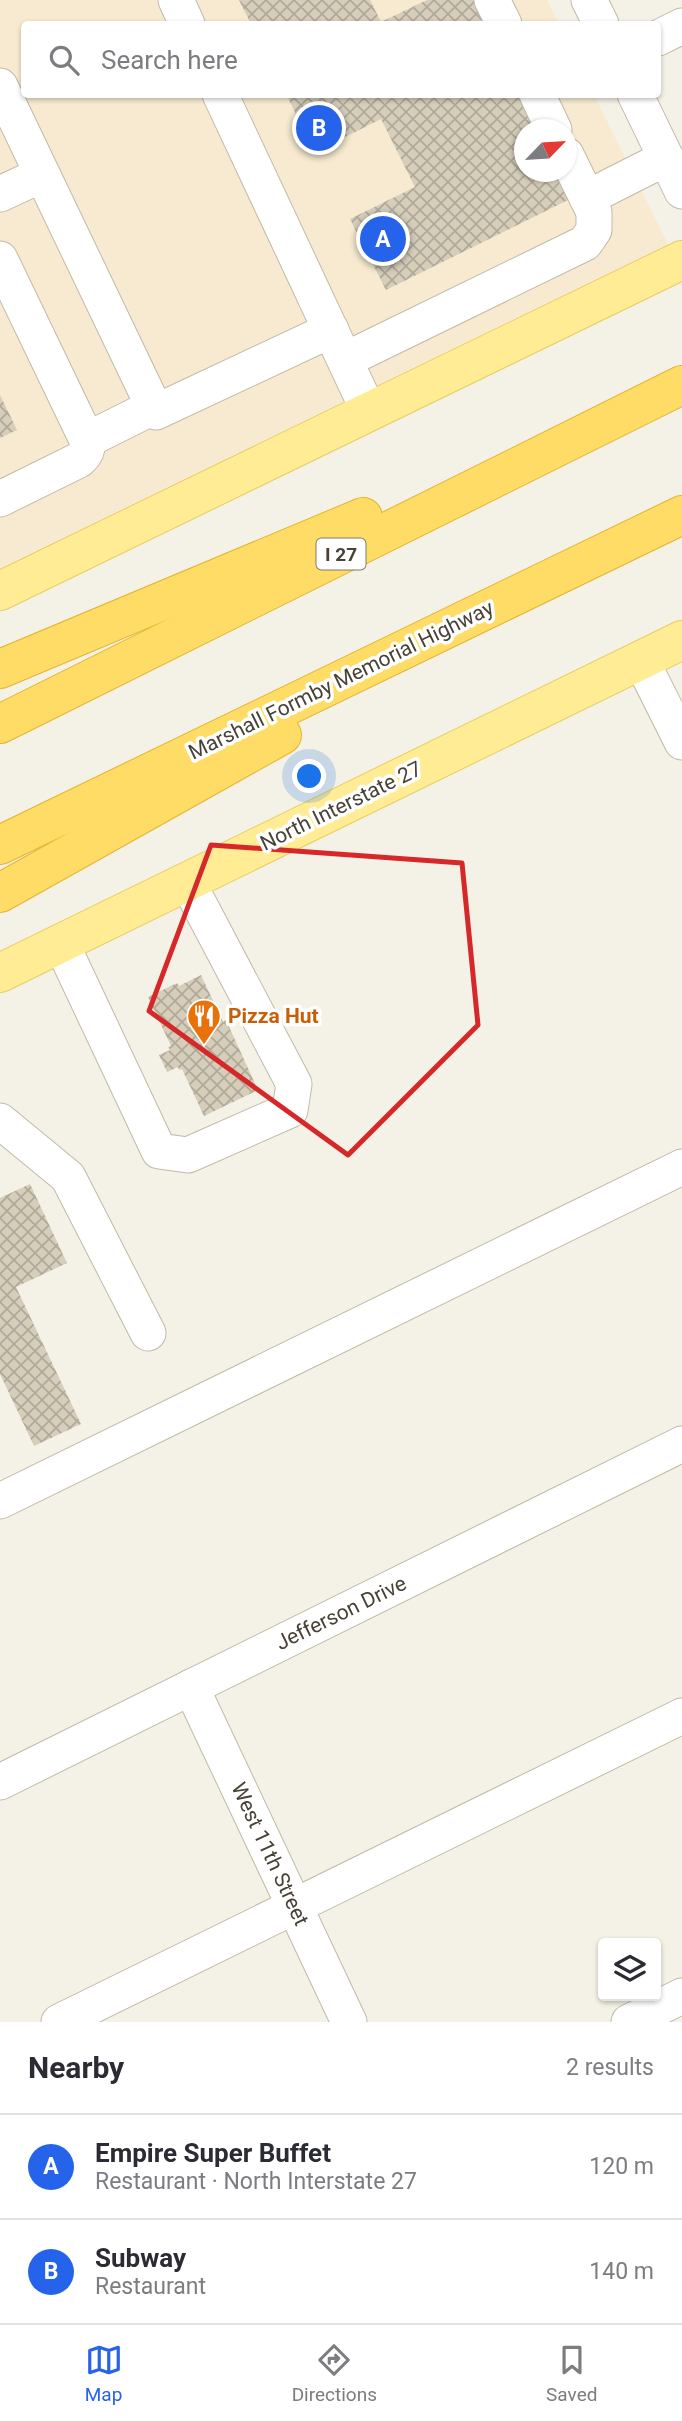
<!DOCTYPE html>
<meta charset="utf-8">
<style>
:root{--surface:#fff;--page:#f2f2f3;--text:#2b2b33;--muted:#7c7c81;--line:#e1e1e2;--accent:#2563eb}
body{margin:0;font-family:Roboto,sans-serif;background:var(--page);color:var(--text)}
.controls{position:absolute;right:21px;bottom:21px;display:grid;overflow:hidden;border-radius:7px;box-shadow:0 2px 5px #0004}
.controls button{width:63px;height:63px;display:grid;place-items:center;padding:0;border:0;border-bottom:2px solid var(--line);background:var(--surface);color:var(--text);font:35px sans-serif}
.compass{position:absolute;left:514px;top:119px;width:63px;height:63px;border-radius:50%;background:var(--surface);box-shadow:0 2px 5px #0004;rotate:65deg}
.you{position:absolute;left:310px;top:777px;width:24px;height:24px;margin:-18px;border:5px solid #fff;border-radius:50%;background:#1a73e8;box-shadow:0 0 0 10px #1a73e833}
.badge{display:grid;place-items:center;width:46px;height:46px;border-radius:50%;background:var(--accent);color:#fff;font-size:23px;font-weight:700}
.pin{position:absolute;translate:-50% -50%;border:4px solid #fff;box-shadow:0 2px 7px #0006}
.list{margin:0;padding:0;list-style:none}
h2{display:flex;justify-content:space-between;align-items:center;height:91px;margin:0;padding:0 28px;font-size:30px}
h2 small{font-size:23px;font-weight:400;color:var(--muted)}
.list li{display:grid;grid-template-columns:46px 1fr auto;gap:21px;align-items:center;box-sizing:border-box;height:105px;padding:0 28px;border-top:2px solid var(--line)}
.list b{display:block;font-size:26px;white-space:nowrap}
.list p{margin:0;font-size:23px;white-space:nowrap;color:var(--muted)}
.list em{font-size:23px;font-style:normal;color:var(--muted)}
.icon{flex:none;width:38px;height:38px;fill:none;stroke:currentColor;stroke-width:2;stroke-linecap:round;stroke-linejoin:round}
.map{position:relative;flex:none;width:682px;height:2022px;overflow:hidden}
.search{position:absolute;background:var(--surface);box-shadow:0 2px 5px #0004;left:21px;right:21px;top:21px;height:77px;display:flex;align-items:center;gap:18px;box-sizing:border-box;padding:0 24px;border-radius:7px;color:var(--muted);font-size:26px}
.sheet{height:301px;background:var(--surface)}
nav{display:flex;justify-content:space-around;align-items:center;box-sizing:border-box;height:98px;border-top:2px solid var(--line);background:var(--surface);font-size:19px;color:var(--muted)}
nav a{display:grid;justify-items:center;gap:4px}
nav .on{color:var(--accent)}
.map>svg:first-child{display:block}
.commercial{fill:#f7ead0;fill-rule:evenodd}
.building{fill:url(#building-cross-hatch)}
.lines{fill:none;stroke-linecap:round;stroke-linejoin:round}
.minor-casing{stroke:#c0baa8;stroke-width:37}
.major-casing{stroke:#e8ce60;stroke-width:40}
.highway-casing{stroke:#e3b531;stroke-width:40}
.minor{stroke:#fff;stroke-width:35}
.major{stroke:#ffec94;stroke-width:38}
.highway{stroke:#ffdc66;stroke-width:38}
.marked{fill:none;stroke:#d62828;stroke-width:5;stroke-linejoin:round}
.labels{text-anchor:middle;stroke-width:7;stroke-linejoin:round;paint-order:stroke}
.shield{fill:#fff;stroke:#7e7b72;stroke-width:2}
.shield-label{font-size:19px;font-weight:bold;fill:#474235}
.street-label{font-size:21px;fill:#474235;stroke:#fff}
.food-label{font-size:21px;font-weight:bold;fill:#c56008;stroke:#fff;text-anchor:start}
</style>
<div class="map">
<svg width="682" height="2022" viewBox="0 0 682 2022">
<defs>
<pattern id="building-cross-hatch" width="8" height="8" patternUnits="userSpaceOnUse" patternTransform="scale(1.75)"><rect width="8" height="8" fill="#d6cebb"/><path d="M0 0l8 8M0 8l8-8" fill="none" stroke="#afa999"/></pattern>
</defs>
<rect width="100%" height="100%" fill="#f4f1e6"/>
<path class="commercial" d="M0,0H547L559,24H24V94L594,95L668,244L0,568ZM524,130H566V172H524Z"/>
<g class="building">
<polygon points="239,0 370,0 381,22 427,0 478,0 490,24 251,24"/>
<polygon points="286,94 524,94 541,130 524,130 524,172 562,172 574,197 386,290 350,219 415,187 381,119 315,152"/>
<polygon points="0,395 17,430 0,438"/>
<polygon points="201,975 223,1022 226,1020 258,1090 204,1116 182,1069 179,1070 178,1067 167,1072 159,1055 170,1050 168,1047 171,1046 148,997 177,983 179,986"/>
<polygon points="30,1184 67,1263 16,1287 81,1424 34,1446 0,1374 0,1198"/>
</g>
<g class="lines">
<g class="minor-casing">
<g id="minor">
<polyline points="176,0 187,24"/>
<polyline points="492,0 504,24"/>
<polyline points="589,0 601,24"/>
<polyline points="658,38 682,26"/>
<polyline points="0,86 156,412 331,330"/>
<polyline points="220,94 369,412"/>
<polyline points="537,94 554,130"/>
<polyline points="635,94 682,191"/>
<polyline points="0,194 41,175"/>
<polyline points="587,198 666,158"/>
<path d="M0,259L87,440C88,450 86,454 79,460L0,499"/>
<polyline points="345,360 585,243 594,230 594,212 566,155"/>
<polyline points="87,440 153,407"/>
<polyline points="641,660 682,742"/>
<polyline points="61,943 159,1151 188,1155 290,1110 294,1084 187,881"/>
<polyline points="0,1121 68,1177 148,1333"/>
<polyline points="0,1501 682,1167"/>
<polyline points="191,1687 349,2022"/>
<polyline points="0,1782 682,1444"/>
<polyline points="59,2022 682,1716"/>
<polyline points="629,2022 682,1996"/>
</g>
</g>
<g class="major-casing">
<g id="major">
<polyline points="0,591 682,260"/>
<polyline points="0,973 682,640"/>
</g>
</g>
<g class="highway-casing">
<g id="highway">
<polyline points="0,669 363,517"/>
<polyline points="0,724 682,385"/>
<polyline points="0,845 682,515"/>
<polyline points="0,893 282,735"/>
</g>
</g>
<use href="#minor" class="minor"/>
<use href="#major" class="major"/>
<use href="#highway" class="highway"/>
</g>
<path class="marked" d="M211,845L462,863L478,1025L348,1155L149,1011Z"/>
<defs>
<g id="restaurant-pin" transform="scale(1.75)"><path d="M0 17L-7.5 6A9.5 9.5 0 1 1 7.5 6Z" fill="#e8710a" stroke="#fff"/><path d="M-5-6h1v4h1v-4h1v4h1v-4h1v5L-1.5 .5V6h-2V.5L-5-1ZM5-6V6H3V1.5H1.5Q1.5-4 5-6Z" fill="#fff"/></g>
</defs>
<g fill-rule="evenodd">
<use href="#restaurant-pin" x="204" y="1016"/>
</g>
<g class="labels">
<rect class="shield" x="316.5" y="538.5" width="49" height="31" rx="5"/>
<g class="shield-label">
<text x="341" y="561">I 27</text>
</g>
<g class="street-label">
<text transform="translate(341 680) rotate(-26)" y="7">Marshall Formby Memorial Highway</text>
<text transform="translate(341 806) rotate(-26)" y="7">North Interstate 27</text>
<text transform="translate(341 1613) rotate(-26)" y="7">Jefferson Drive</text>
<text transform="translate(270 1854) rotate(65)" y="7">West 11th Street</text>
</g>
<g class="food-label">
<text x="228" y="1023">Pizza Hut</text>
</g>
</g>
</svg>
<div class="controls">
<button><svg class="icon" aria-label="layers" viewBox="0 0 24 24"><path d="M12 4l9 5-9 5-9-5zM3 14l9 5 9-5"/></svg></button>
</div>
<svg class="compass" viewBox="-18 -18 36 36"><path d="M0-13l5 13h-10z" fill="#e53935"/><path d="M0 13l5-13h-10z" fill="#7c7c81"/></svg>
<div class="you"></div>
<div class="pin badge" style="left:383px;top:239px">A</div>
<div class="pin badge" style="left:319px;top:128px">B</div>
<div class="search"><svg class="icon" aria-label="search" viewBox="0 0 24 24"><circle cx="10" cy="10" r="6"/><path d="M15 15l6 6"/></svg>Search here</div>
</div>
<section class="sheet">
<h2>Nearby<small>2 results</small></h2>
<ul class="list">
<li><span class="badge">A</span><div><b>Empire Super Buffet</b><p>Restaurant · North Interstate 27</p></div><em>120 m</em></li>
<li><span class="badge">B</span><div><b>Subway</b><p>Restaurant</p></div><em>140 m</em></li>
</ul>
</section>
<nav>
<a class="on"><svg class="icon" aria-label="map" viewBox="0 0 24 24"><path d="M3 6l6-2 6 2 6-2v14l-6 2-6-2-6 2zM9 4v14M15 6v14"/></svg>Map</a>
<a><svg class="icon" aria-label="directions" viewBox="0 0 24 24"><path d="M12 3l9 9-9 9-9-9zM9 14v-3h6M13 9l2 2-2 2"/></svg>Directions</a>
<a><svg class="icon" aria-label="saved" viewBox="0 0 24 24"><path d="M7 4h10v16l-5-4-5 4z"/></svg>Saved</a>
</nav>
